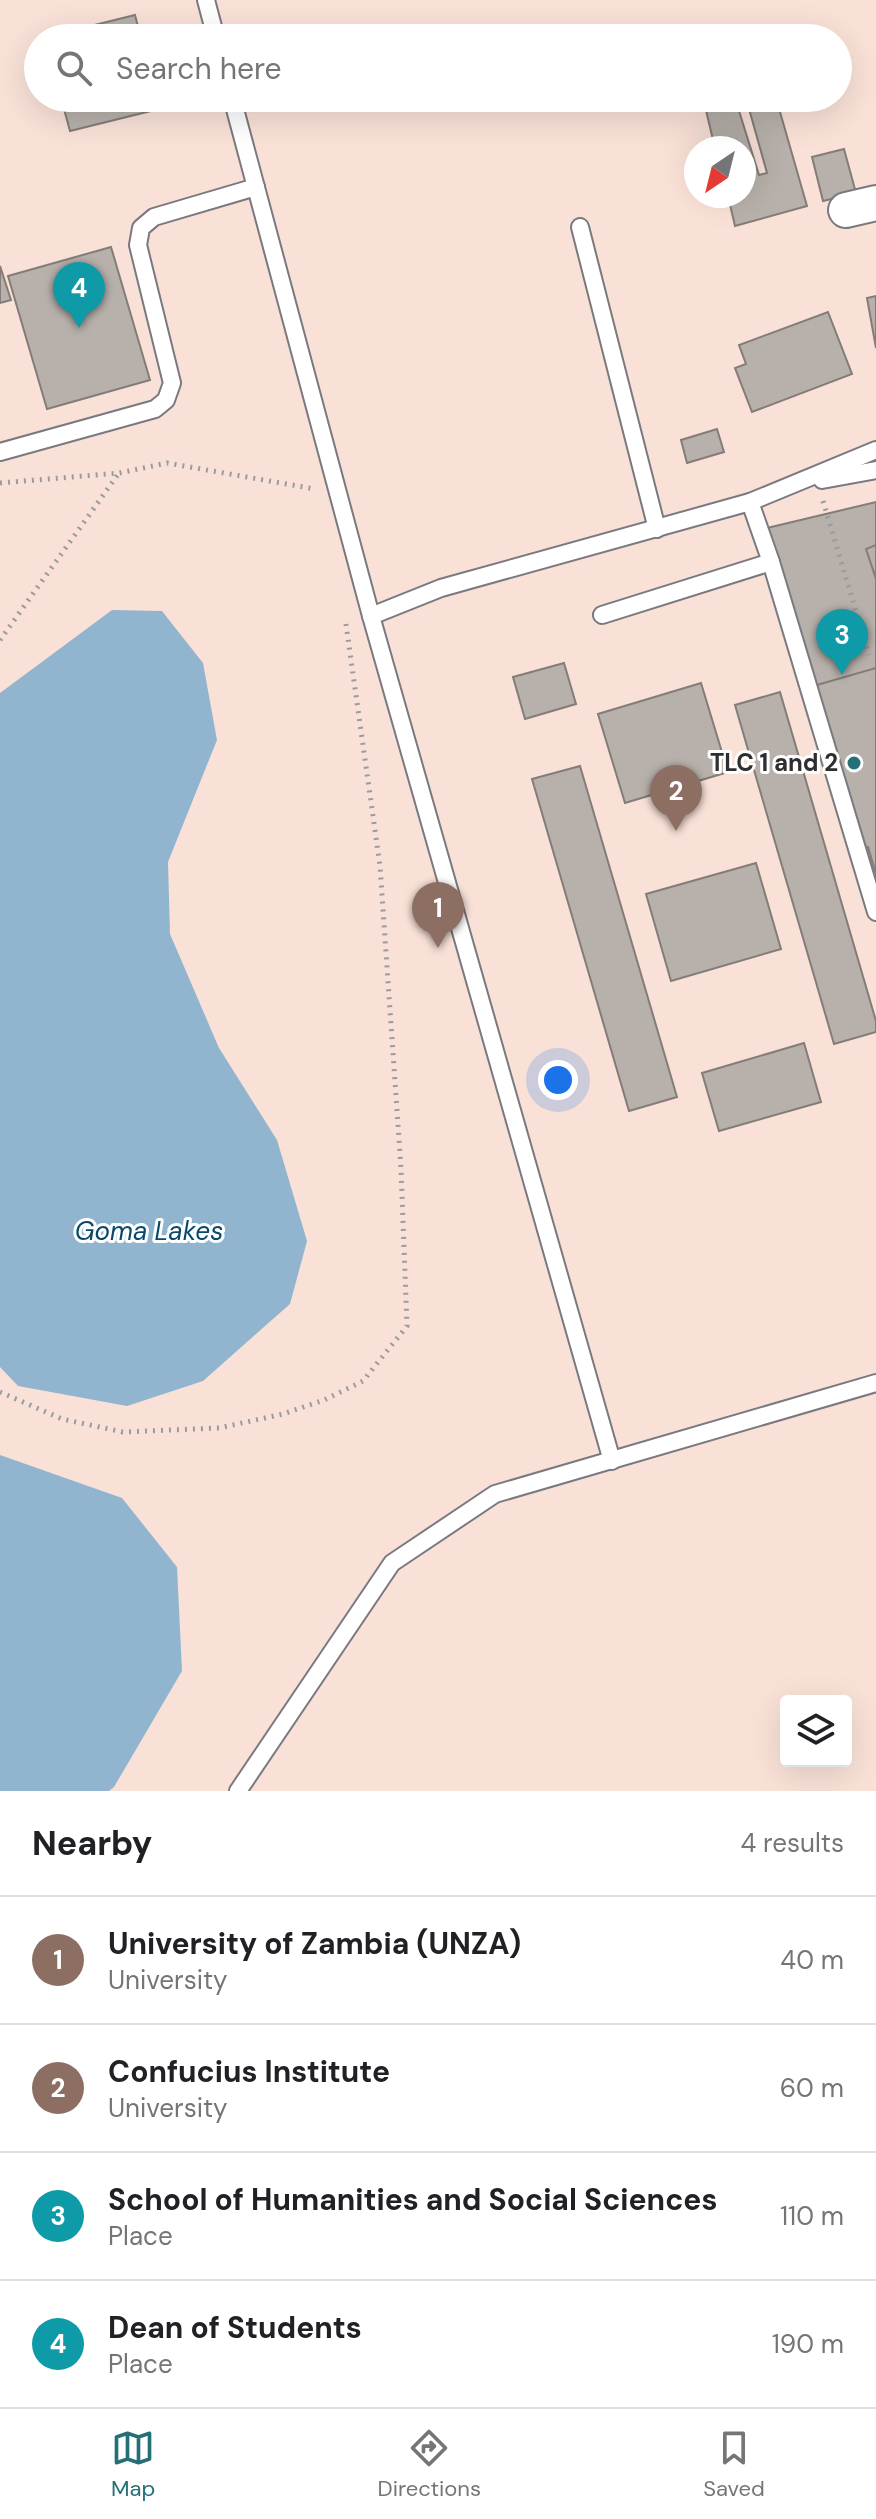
<!DOCTYPE html>
<style>
:root{--surface:#fff;--page:#f2f2f2;--text:#202124;--muted:#757577;--line:#e0e0e0;--accent:#256f77}
body{margin:0;font-family:"DM Sans",sans-serif;background:var(--page);color:var(--text)}
.controls{position:absolute;right:24px;bottom:24px;display:grid;overflow:hidden;border-radius:8px;box-shadow:0 8px 32px #0002}
.controls button{width:72px;height:72px;display:grid;place-items:center;padding:0;border:0;border-bottom:2px solid var(--line);background:var(--surface);color:var(--text);font:40px sans-serif}
.compass{position:absolute;left:684px;top:136px;width:72px;height:72px;border-radius:50%;background:var(--surface);box-shadow:0 8px 32px #0002;rotate:215deg}
.you{position:absolute;left:558px;top:1080px;width:28px;height:28px;margin:-20px;border:6px solid #fff;border-radius:50%;background:#1a73e8;box-shadow:0 0 0 12px #1a73e833}
.badge{display:grid;place-items:center;width:52px;height:52px;border-radius:50%;background:var(--accent);color:#fff;font-size:26px;font-weight:700}
.pin{position:absolute;translate:-50% -66px;filter:drop-shadow(0 2px 4px #0008)}
.pin::after{content:'';position:absolute;top:42px;width:28px;height:24px;background:inherit;clip-path:polygon(0 0,100% 0,50% 100%)}
.list{margin:0;padding:0;list-style:none}
h2{display:flex;justify-content:space-between;align-items:center;height:104px;margin:0;padding:0 32px;font-size:34px}
h2 small{font-size:26px;font-weight:400;color:var(--muted)}
.list li{display:grid;grid-template-columns:52px 1fr auto;gap:24px;align-items:center;box-sizing:border-box;height:128px;padding:0 32px;border-top:2px solid var(--line)}
.list b{display:block;font-size:30px;white-space:nowrap}
.list p{margin:0;font-size:26px;white-space:nowrap;color:var(--muted)}
.list em{font-size:26px;font-style:normal;color:var(--muted)}
.icon{flex:none;width:44px;height:44px;fill:none;stroke:currentColor;stroke-width:2;stroke-linecap:round;stroke-linejoin:round}
.map{position:relative;flex:none;width:876px;height:1791px;overflow:hidden}
.search{position:absolute;background:var(--surface);box-shadow:0 8px 32px #0002;left:24px;right:24px;top:24px;height:88px;display:flex;align-items:center;gap:20px;box-sizing:border-box;padding:0 28px;border-radius:44px;color:var(--muted);font-size:30px}
.sheet{height:616px;background:var(--surface)}
nav{display:flex;justify-content:space-around;align-items:center;box-sizing:border-box;height:112px;border-top:2px solid var(--line);background:var(--surface);font-size:22px;color:var(--muted)}
nav a{display:grid;justify-items:center;gap:4px}
nav .on{color:var(--accent)}
.map>svg:first-child{display:block}
.education{fill:#f9e1d7;fill-rule:evenodd}
.water{fill:#92b5cf}
.building{fill:#b7b0ab;stroke:#837c78;stroke-width:2}
.lines{fill:none;stroke-linecap:round;stroke-linejoin:round}
.service-casing{stroke:#79797f;stroke-width:20}
.minor-casing{stroke:#79797f;stroke-width:38}
.path{stroke:#9b9aa0;stroke-width:5;stroke-dasharray:2 6;stroke-linecap:butt}
.service{stroke:#fff;stroke-width:16}
.minor{stroke:#fff;stroke-width:34}
.poi-dot{fill:#256f77;stroke:#fefefe;stroke-width:3}
.labels{text-anchor:middle;stroke-width:6;stroke-linejoin:round;paint-order:stroke}
.poi-label{font-size:24px;font-weight:bold;fill:#2e2d30;stroke:#fefefe;text-anchor:end}
.water-label{font-size:26px;font-style:italic;fill:#08486b;stroke:#fefefe}
</style>
<div class="map">
<svg width="876" height="1791" viewBox="0 0 876 1791">
<rect width="100%" height="100%" fill="#f1f0f8"/>
<path class="education" d="M0,0H876V1791H0ZM38,38H838V98H38ZM696,148H744V196H696ZM786,1701H846V1761H786Z"/>
<g class="water">
<polygon points="112,610 162,611 203,663 217,740 168,862 170,934 219,1048 277,1140 307,1241 290,1304 203,1381 127,1406 18,1386 0,1367 0,693"/>
<polygon points="0,1455 122,1498 177,1567 182,1671 114,1787 109,1791 0,1791"/>
</g>
<g class="building">
<polygon points="135,15 141,38 46,37"/>
<polygon points="61,98 156,98 159,109 70,131"/>
<polygon points="703,98 735,98 759,175 767,173 746,98 776,98 807,206 735,226 728,196 744,196 744,148 715,148"/>
<polygon points="844,149 856,193 823,201 812,157"/>
<polygon points="111,247 150,380 47,409 8,276"/>
<polygon points="0,266 11,300 0,303"/>
<polygon points="876,296 876,348 867,298"/>
<polygon points="828,312 852,374 752,412 735,368 746,364 739,345"/>
<polygon points="717,429 724,452 687,463 681,440"/>
<polygon points="876,502 876,895 767,528"/>
<polygon points="876,545 876,579 866,549"/>
<polygon points="564,663 576,704 525,719 513,677"/>
<polygon points="876,668 876,874 868,847 858,850 810,687"/>
<polygon points="701,683 728,772 625,803 598,714"/>
<polygon points="780,692 876,1021 876,1032 834,1044 735,705"/>
<polygon points="580,766 677,1097 629,1111 532,779"/>
<polygon points="756,863 781,949 671,981 646,894"/>
<polygon points="804,1043 821,1102 719,1131 702,1073"/>
</g>
<g class="lines">
<g class="service-casing">
<g id="service">
<polyline points="206,0 216,38"/>
<polyline points="232,98 371,616 612,1461"/>
<polyline points="580,227 657,529"/>
<polyline points="0,452 155,409 166,400 172,383 138,245 141,228 154,217 256,187"/>
<polyline points="822,480 876,470"/>
<polyline points="771,562 876,912"/>
<polyline points="602,615 771,562 750,502"/>
<polyline points="371,616 441,588 750,502 876,450"/>
<polyline points="238,1791 392,1563 495,1494 876,1383"/>
</g>
</g>
<g class="minor-casing">
<polyline id="minor" points="846,210 876,203"/>
</g>
<g class="path">
<polyline points="0,483 119,473 167,463 315,489"/>
<polyline points="823,501 869,655"/>
<polyline points="0,640 119,473"/>
<polyline points="0,1392 62,1419 123,1432 219,1428 283,1414 324,1400 363,1381 407,1326 401,1168 380,866 346,624"/>
</g>
<use href="#service" class="service"/>
<use href="#minor" class="minor"/>
</g>
<circle class="poi-dot" cx="854" cy="763" r="8"/>
<g class="labels">
<g class="poi-label">
<text x="838" y="771">TLC 1 and 2</text>
</g>
<g class="water-label">
<text x="149" y="1240">Goma Lakes</text>
</g>
</g>
</svg>
<div class="controls">
<button><svg class="icon" aria-label="layers" viewBox="0 0 24 24"><path d="M12 4l9 5-9 5-9-5zM3 14l9 5 9-5"/></svg></button>
</div>
<svg class="compass" viewBox="-18 -18 36 36"><path d="M0-13l5 13h-10z" fill="#e53935"/><path d="M0 13l5-13h-10z" fill="#757577"/></svg>
<div class="you"></div>
<div class="pin badge" style="left:438px;top:948px;background:#8d6e63">1</div>
<div class="pin badge" style="left:676px;top:831px;background:#8d6e63">2</div>
<div class="pin badge" style="left:842px;top:675px;background:#0f9aa8">3</div>
<div class="pin badge" style="left:79px;top:328px;background:#0f9aa8">4</div>
<div class="search"><svg class="icon" aria-label="search" viewBox="0 0 24 24"><circle cx="10" cy="10" r="6"/><path d="M15 15l6 6"/></svg>Search here</div>
</div>
<section class="sheet">
<h2>Nearby<small>4 results</small></h2>
<ul class="list">
<li><span class="badge" style="background:#8d6e63">1</span><div><b>University of Zambia (UNZA)</b><p>University</p></div><em>40 m</em></li>
<li><span class="badge" style="background:#8d6e63">2</span><div><b>Confucius Institute</b><p>University</p></div><em>60 m</em></li>
<li><span class="badge" style="background:#0f9aa8">3</span><div><b>School of Humanities and Social Sciences</b><p>Place</p></div><em>110 m</em></li>
<li><span class="badge" style="background:#0f9aa8">4</span><div><b>Dean of Students</b><p>Place</p></div><em>190 m</em></li>
</ul>
</section>
<nav>
<a class="on"><svg class="icon" aria-label="map" viewBox="0 0 24 24"><path d="M3 6l6-2 6 2 6-2v14l-6 2-6-2-6 2zM9 4v14M15 6v14"/></svg>Map</a>
<a><svg class="icon" aria-label="directions" viewBox="0 0 24 24"><path d="M12 3l9 9-9 9-9-9zM9 14v-3h6M13 9l2 2-2 2"/></svg>Directions</a>
<a><svg class="icon" aria-label="saved" viewBox="0 0 24 24"><path d="M7 4h10v16l-5-4-5 4z"/></svg>Saved</a>
</nav>
